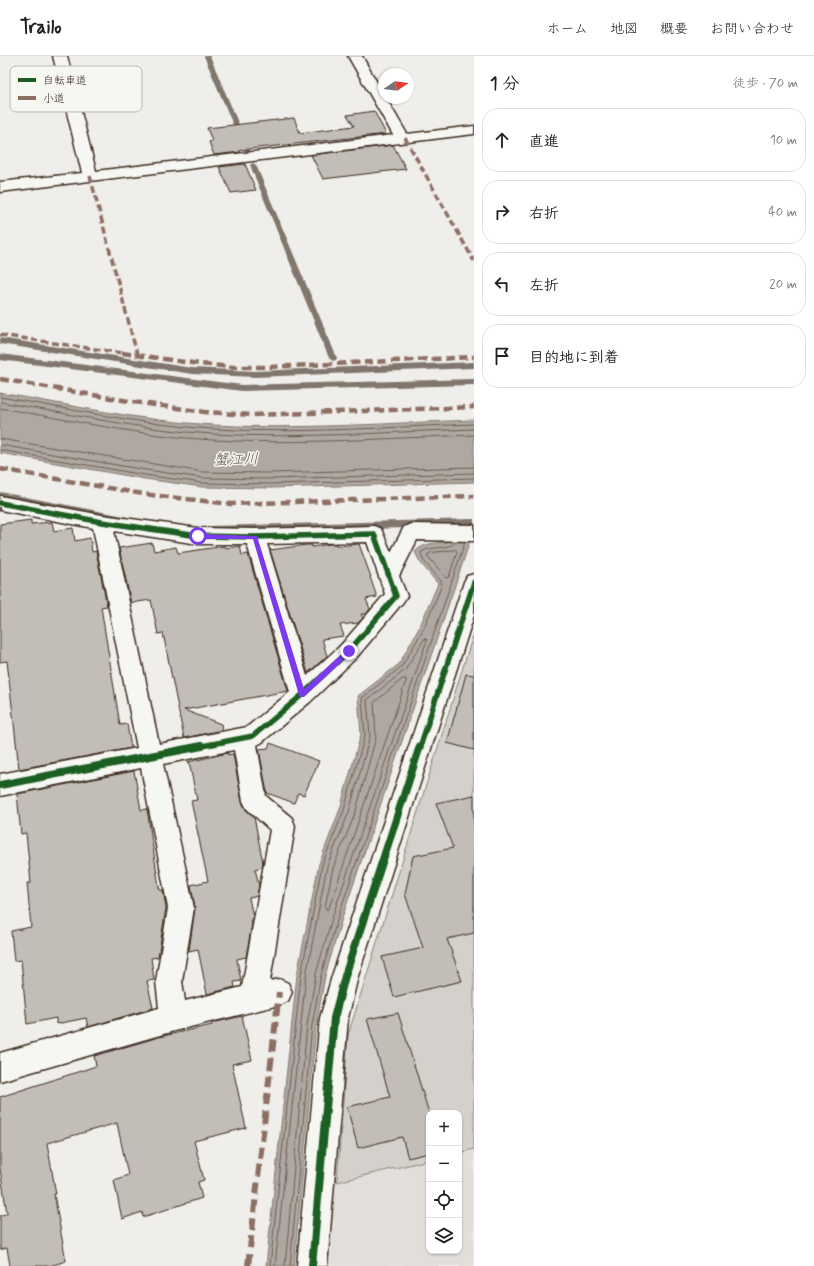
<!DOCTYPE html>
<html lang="ja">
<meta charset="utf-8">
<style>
:root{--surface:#fff;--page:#f6f6f6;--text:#202124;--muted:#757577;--line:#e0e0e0}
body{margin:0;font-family:Mynerve,"Klee One",sans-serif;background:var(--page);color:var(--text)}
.controls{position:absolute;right:12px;bottom:12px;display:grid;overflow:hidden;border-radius:8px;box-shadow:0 1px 3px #0004}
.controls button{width:36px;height:36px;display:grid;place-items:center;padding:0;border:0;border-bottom:1px solid var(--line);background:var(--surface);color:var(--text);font:20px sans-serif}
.compass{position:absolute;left:378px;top:12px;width:36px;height:36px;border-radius:50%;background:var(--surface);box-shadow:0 1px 3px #0004;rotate:77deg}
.stop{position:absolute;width:12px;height:12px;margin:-9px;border:3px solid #7c3aed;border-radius:50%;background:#fff}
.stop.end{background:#7c3aed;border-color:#fff;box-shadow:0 1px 4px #0008}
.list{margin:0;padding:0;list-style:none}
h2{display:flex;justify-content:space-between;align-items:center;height:52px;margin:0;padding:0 16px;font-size:17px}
h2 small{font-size:13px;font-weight:400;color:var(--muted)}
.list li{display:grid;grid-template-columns:26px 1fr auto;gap:12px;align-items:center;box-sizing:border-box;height:64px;margin:0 8px 8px;padding:0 8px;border:1px solid var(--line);border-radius:16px}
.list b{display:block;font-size:15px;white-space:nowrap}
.list em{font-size:13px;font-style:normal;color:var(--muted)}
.icon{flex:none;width:22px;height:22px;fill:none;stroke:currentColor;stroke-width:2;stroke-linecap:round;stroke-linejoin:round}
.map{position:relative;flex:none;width:474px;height:1210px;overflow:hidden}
header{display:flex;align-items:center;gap:24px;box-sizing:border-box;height:56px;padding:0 20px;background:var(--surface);border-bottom:1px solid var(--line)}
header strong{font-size:19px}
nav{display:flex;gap:22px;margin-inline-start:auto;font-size:14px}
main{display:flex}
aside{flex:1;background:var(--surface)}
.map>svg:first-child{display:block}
.built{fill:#e2dfdb}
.green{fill:#d4d1cc;stroke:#887e75}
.water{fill:#afa8a1;stroke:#81766d}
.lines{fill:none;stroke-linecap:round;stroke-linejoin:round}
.shore{stroke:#695c52;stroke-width:1}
.stream{fill:#81766d;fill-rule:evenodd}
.building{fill:#c2bdb7;stroke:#3b2a1e}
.minor-casing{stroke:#3b2a1e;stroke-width:3}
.minor{fill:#f6f6f2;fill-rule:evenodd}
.quiet-far2{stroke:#8d6e63;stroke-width:3.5;stroke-dasharray:7 3.5;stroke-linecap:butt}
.quiet-far1{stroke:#8d6e63;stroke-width:4.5;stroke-dasharray:9 4.5;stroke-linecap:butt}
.quiet{stroke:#8d6e63;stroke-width:6;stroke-dasharray:12 6;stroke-linecap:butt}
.cycleway-far1-casing{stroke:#f6f6f2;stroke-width:8}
.cycleway-casing{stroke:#f6f6f2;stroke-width:10}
.cycleway-far1{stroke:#1b5e20;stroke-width:5.5}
.cycleway{stroke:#1b5e20;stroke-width:8}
.route{fill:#7c3aed}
.labels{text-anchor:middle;stroke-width:3;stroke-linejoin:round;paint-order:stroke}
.water-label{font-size:15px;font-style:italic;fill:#64564c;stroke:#f6f6f2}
.key{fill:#f6f6f2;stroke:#beb9b2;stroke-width:1}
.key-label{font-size:11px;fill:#3b2a1e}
</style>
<header>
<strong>Trailo</strong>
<nav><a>ホーム</a><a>地図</a><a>概要</a><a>お問い合わせ</a></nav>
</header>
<main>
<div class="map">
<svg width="474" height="1210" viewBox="0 0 474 1210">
<rect width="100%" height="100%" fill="#efeeea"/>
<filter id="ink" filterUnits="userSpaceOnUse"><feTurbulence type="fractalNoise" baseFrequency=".025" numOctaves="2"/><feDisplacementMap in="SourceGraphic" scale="8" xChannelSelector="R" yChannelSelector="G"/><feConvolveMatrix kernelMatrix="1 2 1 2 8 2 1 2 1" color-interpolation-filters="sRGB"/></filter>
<g filter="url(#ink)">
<polygon class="built" points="474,1093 474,1210 326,1210 332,1127 429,1104 429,1195 459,1195 459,1097"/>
<polygon class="green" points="474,576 474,1093 459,1097 459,1057 429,1057 429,1104 337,1126 348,979"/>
<g class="water">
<path d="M0,337C71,349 141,365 213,369C298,374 388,367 474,364V426L271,432L202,431L145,423L0,397Z"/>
<path d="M459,471H472L468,491L342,862L325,920L316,970L294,1210H266L297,919L319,808L340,753L361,678L358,640L399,608L419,572L438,528L420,506L415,496C425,485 438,488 451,485Z"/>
</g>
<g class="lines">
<g class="shore">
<path d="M0,341C71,353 142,369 213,373C300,378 387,371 474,368"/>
<path d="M0,346C71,358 142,374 213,378C300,383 387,376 474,373"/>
<path d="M0,352C71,364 141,380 213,384C300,389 387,382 474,379"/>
<polyline points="0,383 203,416 271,417 474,411"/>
<polyline points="0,389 146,414 203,422 271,423 474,417"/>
<polyline points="0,394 145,419 202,427 271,428 474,422"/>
<polygon points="456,494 457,496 449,521 446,522 427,499 430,497"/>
<polygon points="403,623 406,623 406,625 329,852 327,854 325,851 333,812 355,758 376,681 374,647"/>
<path d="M270,1210L301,919L322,809L344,754L365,679L362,642L402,610L423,574L442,529L441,525L423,504L421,496C432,489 446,495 456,486"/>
<polyline points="275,1210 306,920 327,810 349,756 370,680 367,644 405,614 425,582 427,584 333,859 316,918 307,969 285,1210"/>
<polyline points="290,1210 312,969 321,919 338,861 465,486"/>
</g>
<g class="stream">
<polygon points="204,0 210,0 250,95 249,96 244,95"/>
<polygon points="253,107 256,109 337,302 336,304 333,305 329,302 250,109"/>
<polygon points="0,282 192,312 255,315 474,306 474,312 255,321 192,318 0,288"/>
<polygon points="0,298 242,329 474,323 474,329 242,335 0,304"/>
<polygon points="0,436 124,460 129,463 124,466 0,442"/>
<polygon points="474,463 474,469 471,470 465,483 462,484 457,481 461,471 209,476 204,473 209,470"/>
</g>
</g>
<g class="building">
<polygon points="374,55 386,78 240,94 240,96 214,99 209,86 212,85 207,72 294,62 300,77 354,70 347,59"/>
<polygon points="393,89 406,113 323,123 311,99"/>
<polygon points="245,108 256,134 231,137 219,111"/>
<polygon points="31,464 31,468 52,466 54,475 73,472 75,485 90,482 92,496 96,495 107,550 101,551 120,669 127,668 131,692 19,713 7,605 0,606 0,468"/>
<polygon points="152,487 154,495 176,491 178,497 225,490 226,492 240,490 242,499 248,498 288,635 184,654 221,668 222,674 184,682 163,577 158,578 151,544 131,547 119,492"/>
<polygon points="330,488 337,488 337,490 359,488 371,521 370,521 377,541 366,543 370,553 366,558 361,558 363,562 358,567 340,569 344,580 322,583 327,600 308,617 270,494 306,489 312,489 312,491"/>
<polygon points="466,618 474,619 474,694 447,687"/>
<polygon points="270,687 319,705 304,739 298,737 294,747 267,737 259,693 268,692"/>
<polygon points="228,697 228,699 233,698 242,746 246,754 254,761 263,807 262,811 255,813 259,829 257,840 249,842 253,861 251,863 252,868 246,901 237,903 241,925 234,926 235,931 207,938 198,893 189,895 195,852 191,829 208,825 191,745 197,744 189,706 188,706"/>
<polygon points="134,715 141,754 147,753 159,831 160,834 163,834 166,852 158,901 151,902 154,924 147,925 153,952 88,971 86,962 56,968 56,962 27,968 21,904 14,905 11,875 31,871 27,827 31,827 26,777 21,778 17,738"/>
<polygon points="474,739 474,877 447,883 462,925 394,941 382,901 423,892 405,838 413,800 453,792 436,747"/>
<polygon points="398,957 429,1057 429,1097 408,1102 402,1081 358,1092 347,1051 390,1041 367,963"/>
<polygon points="242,960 252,1004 232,1008 246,1072 194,1085 204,1124 198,1126 202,1142 143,1161 142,1156 122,1163 114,1124 128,1119 117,1067 47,1087 56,1138 54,1138 66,1205 50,1210 10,1210 7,1192 0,1194 0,1160 7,1157 0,1113 0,1041 96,1010 94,1000 159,981 212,969 212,967"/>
</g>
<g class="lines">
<g class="minor-casing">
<g id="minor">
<polygon points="53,0 67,0 96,115 393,79 348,0 362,0 384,39 384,42 386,42 407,78 474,70 474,78 0,136 0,126 82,117"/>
<path d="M0,440L102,459L198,472L255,473L374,470L381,473L391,496L404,471L411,468L474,469V485L417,484L399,520L407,540L403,546L357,601L310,646L261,687L257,689L266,740L292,762L295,770L270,925L279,923L288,927L292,936L288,945L279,949L174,975L0,1025V997L159,952L156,925L168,852L141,712L0,740V718L137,692L93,472L0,454ZM114,475L198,488H247L290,636L247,671L159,688ZM367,486L385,538L341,589L307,620L267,488ZM234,694L243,745L247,753L270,774L242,931L185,945L182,925L194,852L163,708Z"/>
<polygon points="474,518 474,559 358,920 348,962 327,1210 297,1210 320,962 332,920 464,526 467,520"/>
</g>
</g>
<use href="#minor" class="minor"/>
<g class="quiet-far2">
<polyline points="405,82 474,205"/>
<polyline points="90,120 137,298"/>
<polyline points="0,279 129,298"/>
</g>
<g class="quiet-far1">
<polyline points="122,297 199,308 232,311 270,311 474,301"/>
<polyline points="136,297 137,299"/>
<polyline points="0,323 134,346 205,356 252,359 474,351"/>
<polyline points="0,413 143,438 230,448 474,440"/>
</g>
<polyline class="quiet" points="248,1210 279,936"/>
<g class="cycleway-far1-casing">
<g id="cycleway-far1">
<polyline points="0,447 102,466 198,480 255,481 374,478 396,540 349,595 302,639 253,680 197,691"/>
<polyline points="420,691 474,526"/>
</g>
</g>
<g class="cycleway-casing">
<g id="cycleway">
<polyline points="0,729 202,690"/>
<polyline points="312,1210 334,962 345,920 420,690"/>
</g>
</g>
<use href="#cycleway-far1" class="cycleway-far1"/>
<use href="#cycleway" class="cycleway"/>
</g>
</g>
<polygon class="route" points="198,478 257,480 304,633 347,593 351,593 351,597 304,641 300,641 299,639 253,483 198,483 195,480"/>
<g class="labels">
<g class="water-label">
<text transform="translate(236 403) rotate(-1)" y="5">蟹江川</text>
</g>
</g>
<rect x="10" y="10" width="132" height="46" rx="6" class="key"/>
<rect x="18" y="22" width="18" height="4" fill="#1b5e20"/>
<rect x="18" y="40" width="18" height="4" fill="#8d6e63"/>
<g class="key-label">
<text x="43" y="28">自転車道</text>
<text x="43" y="46">小道</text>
</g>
</svg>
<div class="controls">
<button>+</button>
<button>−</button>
<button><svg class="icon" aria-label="locate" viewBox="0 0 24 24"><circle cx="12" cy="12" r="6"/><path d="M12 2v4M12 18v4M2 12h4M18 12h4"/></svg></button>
<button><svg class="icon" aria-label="layers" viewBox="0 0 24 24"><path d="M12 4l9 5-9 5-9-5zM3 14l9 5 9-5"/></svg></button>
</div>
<svg class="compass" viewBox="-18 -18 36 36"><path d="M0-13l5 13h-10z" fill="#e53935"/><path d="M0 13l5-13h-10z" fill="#757577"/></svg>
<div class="stop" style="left:198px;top:480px"></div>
<div class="stop end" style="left:349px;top:595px"></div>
</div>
<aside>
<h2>1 分<small>徒歩 · 70 m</small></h2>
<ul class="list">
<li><svg class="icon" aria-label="ahead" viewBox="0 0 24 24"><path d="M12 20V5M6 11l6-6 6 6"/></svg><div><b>直進</b></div><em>10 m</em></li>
<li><svg class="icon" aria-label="right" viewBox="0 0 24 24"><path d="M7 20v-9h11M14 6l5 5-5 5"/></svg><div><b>右折</b></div><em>40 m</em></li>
<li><svg class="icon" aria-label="left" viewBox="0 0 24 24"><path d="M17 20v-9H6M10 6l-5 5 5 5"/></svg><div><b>左折</b></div><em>20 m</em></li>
<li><svg class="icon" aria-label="arrive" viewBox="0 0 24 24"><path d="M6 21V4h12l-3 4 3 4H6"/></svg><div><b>目的地に到着</b></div></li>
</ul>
</aside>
</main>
